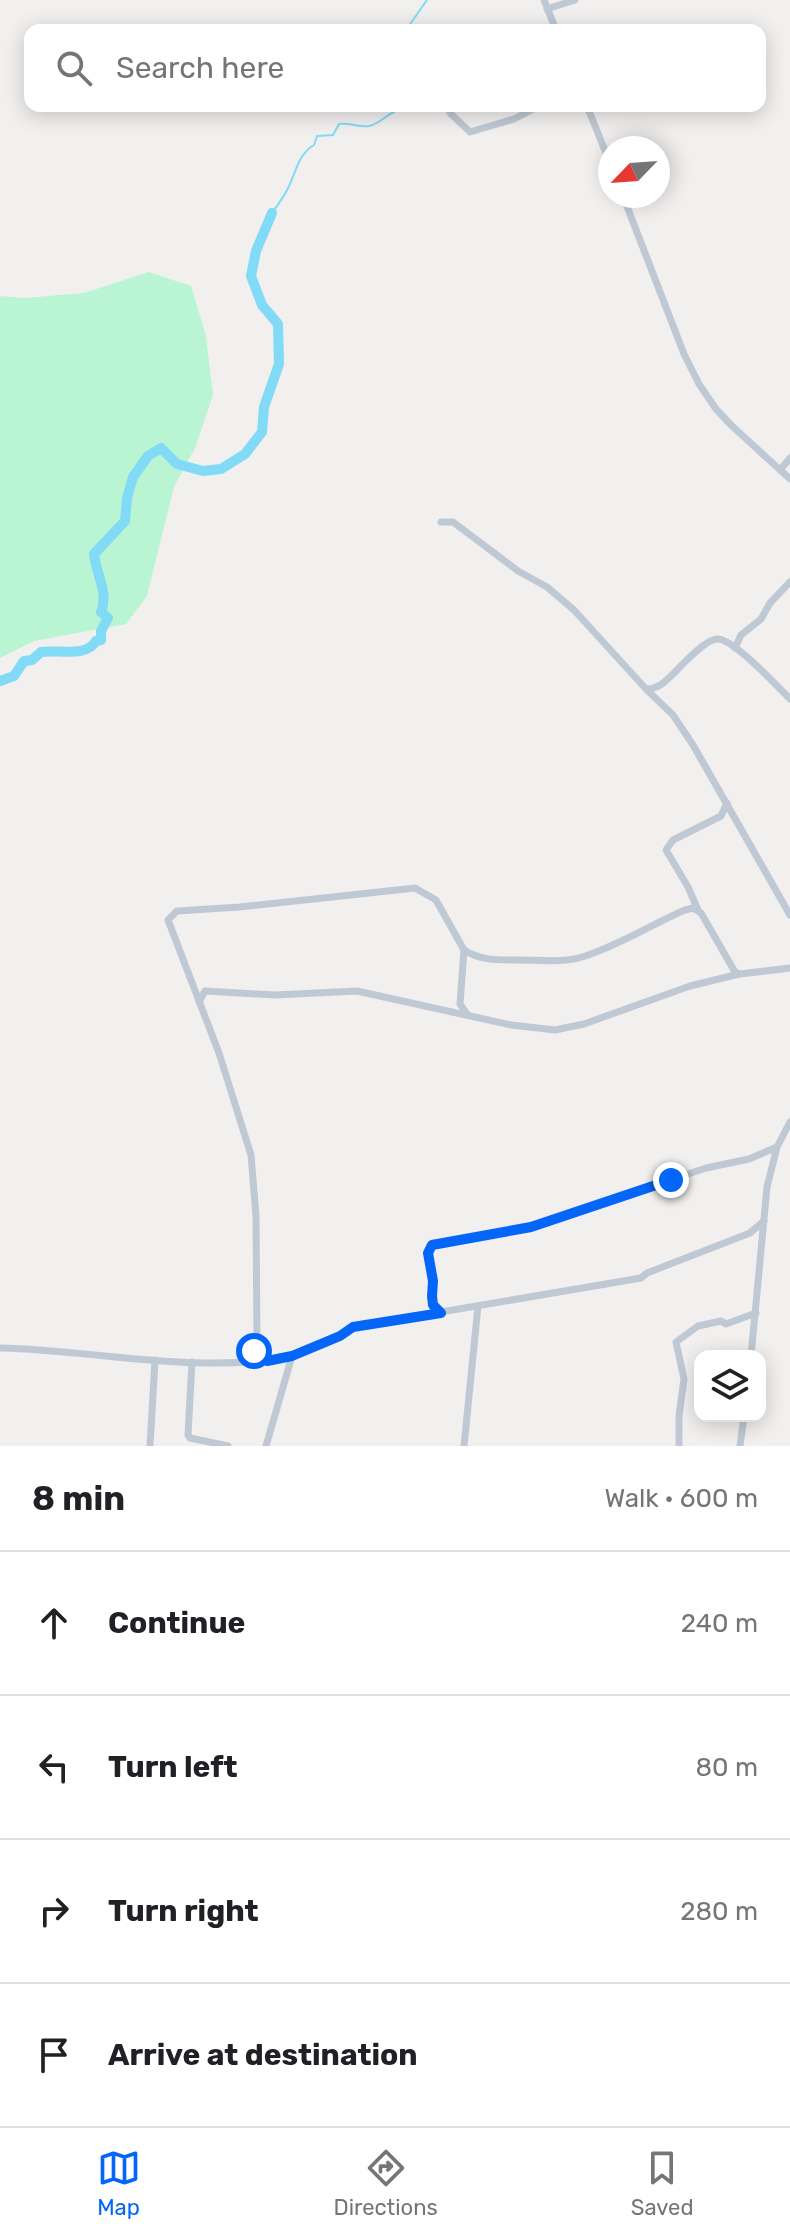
<!DOCTYPE html>
<meta charset="utf-8">
<style>
:root{--surface:#fff;--page:#f2f2f2;--text:#202124;--muted:#757577;--line:#e0e0e0;--accent:#0466f8}
body{margin:0;font-family:Rubik,sans-serif;background:var(--page);color:var(--text)}
.controls{position:absolute;right:24px;bottom:24px;display:grid;overflow:hidden;border-radius:16px;box-shadow:0 4px 20px #0003}
.controls button{width:72px;height:72px;display:grid;place-items:center;padding:0;border:0;border-bottom:2px solid var(--line);background:var(--surface);color:var(--text);font:40px sans-serif}
.compass{position:absolute;left:598px;top:136px;width:72px;height:72px;border-radius:50%;background:var(--surface);box-shadow:0 4px 20px #0003;rotate:245deg}
.stop{position:absolute;width:24px;height:24px;margin:-18px;border:6px solid #0466f8;border-radius:50%;background:#fff}
.stop.end{background:#0466f8;border-color:#fff;box-shadow:0 2px 8px #0008}
.list{margin:0;padding:0;list-style:none}
h2{display:flex;justify-content:space-between;align-items:center;height:104px;margin:0;padding:0 32px;font-size:34px}
h2 small{font-size:26px;font-weight:400;color:var(--muted)}
.list li{display:grid;grid-template-columns:52px 1fr auto;gap:24px;align-items:center;box-sizing:border-box;height:144px;padding:0 32px;border-top:2px solid var(--line)}
.list b{display:block;font-size:30px;white-space:nowrap}
.list em{font-size:26px;font-style:normal;color:var(--muted)}
.icon{flex:none;width:44px;height:44px;fill:none;stroke:currentColor;stroke-width:2;stroke-linecap:round;stroke-linejoin:round}
.map{position:relative;flex:none;width:790px;height:1446px;overflow:hidden}
.search{position:absolute;background:var(--surface);box-shadow:0 4px 20px #0003;left:24px;right:24px;top:24px;height:88px;display:flex;align-items:center;gap:20px;box-sizing:border-box;padding:0 28px;border-radius:16px;color:var(--muted);font-size:30px}
.sheet{height:680px;background:var(--surface)}
nav{display:flex;justify-content:space-around;align-items:center;box-sizing:border-box;height:112px;border-top:2px solid var(--line);background:var(--surface);font-size:22px;color:var(--muted)}
nav a{display:grid;justify-items:center;gap:4px}
nav .on{color:var(--accent)}
.map>svg:first-child{display:block}
.green{fill:#b9f5d2}
.lines{fill:none;stroke-linecap:round;stroke-linejoin:round}
.stream{stroke:#81daf6;stroke-width:2}
.river{stroke:#81daf6;stroke-width:10}
.street{stroke:#bfc9d3;stroke-width:7}
.route{stroke:#0466f8;stroke-width:10}
</style>
<div class="map">
<svg width="790" height="1446" viewBox="0 0 790 1446">
<rect width="100%" height="100%" fill="#f2efef"/>
<polygon class="green" points="149,272 191,286 206,336 213,395 195,448 174,487 147,596 126,624 34,641 0,658 0,296 25,298 84,293"/>
<g class="lines">
<g class="stream">
<polyline points="406,30 427,0"/>
<path d="M272,213C277,206 283,198 287,190C296,174 297,155 314,145L317,136L333,135L339,124C349,122 359,128 369,126C379,124 385,116 394,112L397,106"/>
</g>
<path class="river" d="M0,681L14,676L24,661L32,660L41,652C58,649 86,658 96,641L101,640V631L108,618L101,612C109,593 96,574 94,554L125,521L127,498L133,477L148,456L161,448L177,464L203,471L221,469L245,454L262,432L264,407L279,364L278,324L262,305L251,276L256,251L272,213"/>
<g class="street">
<polyline points="544,0 556,30"/>
<polyline points="547,9 575,0"/>
<polyline points="587,106 610,163"/>
<polyline points="450,113 470,132 514,119 539,106"/>
<polyline points="623,196 684,354 699,384 716,409 731,425 790,479"/>
<polyline points="780,470 790,458"/>
<path d="M441,522H453L518,571L547,587L574,610L646,689C658,689 665,682 673,674C682,665 704,640 717,639C732,637 778,687 790,699"/>
<polyline points="735,648 741,635 761,619 770,603 790,582"/>
<polyline points="646,689 673,715 693,745 790,915"/>
<polyline points="698,910 688,887 666,850 673,840 721,816 727,803"/>
<polyline points="464,950 460,1004 467,1014"/>
<polyline points="199,1002 205,991 275,995 357,991 511,1025 555,1030 584,1024 690,986 739,974"/>
<polyline points="441,1313 433,1305 432,1296 433,1281 428,1253 432,1245 531,1227 706,1168 749,1159 777,1147"/>
<path d="M0,1348C97,1350 195,1375 292,1356"/>
<polyline points="751,1356 767,1187 777,1147 790,1122"/>
<path d="M267,1361L259,1353L257,1344L256,1216L251,1155L219,1053L168,920L177,911L240,907L415,888L436,900L464,950C481,961 499,960 519,960C539,960 563,963 582,957C618,946 650,925 685,910L693,908L701,913L735,972L740,974L790,968"/>
<polyline points="192,1362 188,1435 190,1438 228,1446"/>
<polyline points="150,1446 155,1360"/>
<polyline points="266,1446 292,1356 340,1336 353,1327 641,1278 647,1273 750,1233 764,1221"/>
<polyline points="464,1446 478,1306"/>
<polyline points="679,1446 679,1416 684,1379 676,1342 698,1326 721,1321 726,1324 756,1313"/>
<polyline points="740,1446 744,1416"/>
</g>
</g>
<g class="lines">
<polyline class="route" points="254,1351 257,1345 259,1353 267,1361 292,1356 340,1336 353,1327 441,1313 433,1305 432,1296 433,1281 428,1253 432,1245 531,1227 671,1180"/>
</g>
</svg>
<div class="controls">
<button><svg class="icon" aria-label="layers" viewBox="0 0 24 24"><path d="M12 4l9 5-9 5-9-5zM3 14l9 5 9-5"/></svg></button>
</div>
<svg class="compass" viewBox="-18 -18 36 36"><path d="M0-13l5 13h-10z" fill="#e53935"/><path d="M0 13l5-13h-10z" fill="#757577"/></svg>
<div class="stop" style="left:254px;top:1351px"></div>
<div class="stop end" style="left:671px;top:1180px"></div>
<div class="search"><svg class="icon" aria-label="search" viewBox="0 0 24 24"><circle cx="10" cy="10" r="6"/><path d="M15 15l6 6"/></svg>Search here</div>
</div>
<section class="sheet">
<h2>8 min<small>Walk · 600 m</small></h2>
<ul class="list">
<li><svg class="icon" aria-label="ahead" viewBox="0 0 24 24"><path d="M12 20V5M6 11l6-6 6 6"/></svg><div><b>Continue</b></div><em>240 m</em></li>
<li><svg class="icon" aria-label="left" viewBox="0 0 24 24"><path d="M17 20v-9H6M10 6l-5 5 5 5"/></svg><div><b>Turn left</b></div><em>80 m</em></li>
<li><svg class="icon" aria-label="right" viewBox="0 0 24 24"><path d="M7 20v-9h11M14 6l5 5-5 5"/></svg><div><b>Turn right</b></div><em>280 m</em></li>
<li><svg class="icon" aria-label="arrive" viewBox="0 0 24 24"><path d="M6 21V4h12l-3 4 3 4H6"/></svg><div><b>Arrive at destination</b></div></li>
</ul>
</section>
<nav>
<a class="on"><svg class="icon" aria-label="map" viewBox="0 0 24 24"><path d="M3 6l6-2 6 2 6-2v14l-6 2-6-2-6 2zM9 4v14M15 6v14"/></svg>Map</a>
<a><svg class="icon" aria-label="directions" viewBox="0 0 24 24"><path d="M12 3l9 9-9 9-9-9zM9 14v-3h6M13 9l2 2-2 2"/></svg>Directions</a>
<a><svg class="icon" aria-label="saved" viewBox="0 0 24 24"><path d="M7 4h10v16l-5-4-5 4z"/></svg>Saved</a>
</nav>
